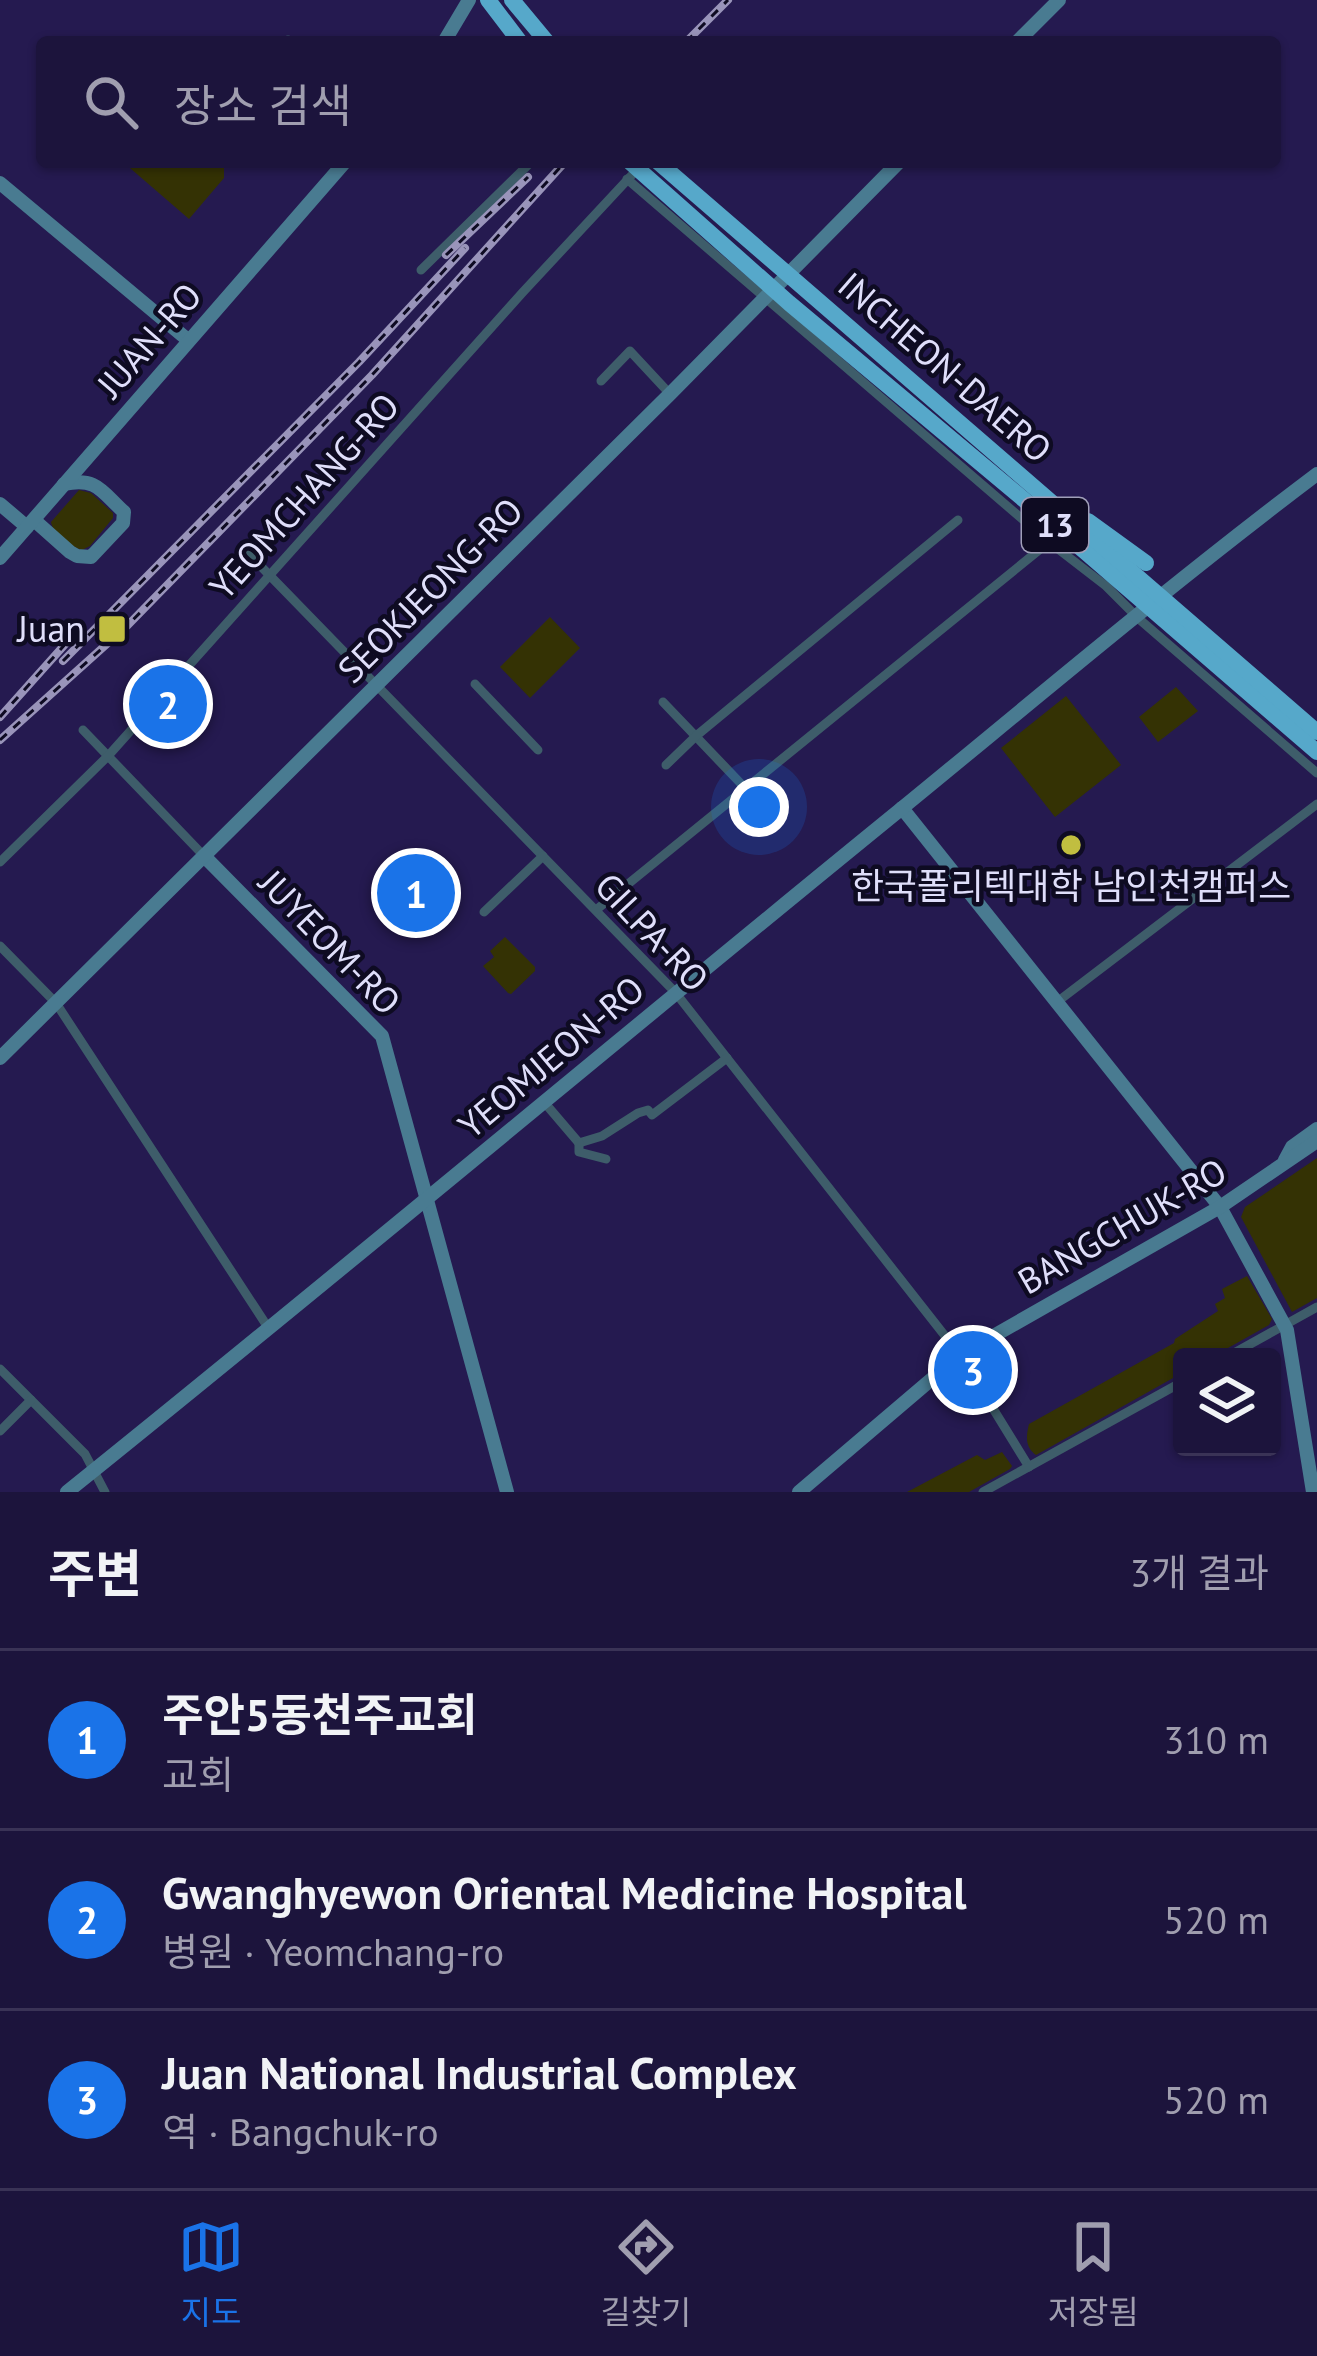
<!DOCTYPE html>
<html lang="ko">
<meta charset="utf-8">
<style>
:root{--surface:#1c143c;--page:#251d43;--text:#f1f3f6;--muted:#a09eaf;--line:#3a3356;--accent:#1a73e8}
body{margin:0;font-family:"PT Sans","Noto Sans KR",sans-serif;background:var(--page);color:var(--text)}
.controls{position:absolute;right:36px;bottom:36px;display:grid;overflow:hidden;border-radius:12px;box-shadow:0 3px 9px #0004}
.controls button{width:108px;height:108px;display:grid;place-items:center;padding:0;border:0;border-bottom:3px solid var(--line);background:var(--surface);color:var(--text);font:60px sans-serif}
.you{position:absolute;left:759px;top:807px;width:42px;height:42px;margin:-30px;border:9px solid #fff;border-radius:50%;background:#1a73e8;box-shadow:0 0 0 18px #1a73e833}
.badge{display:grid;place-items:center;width:78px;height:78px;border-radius:50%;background:var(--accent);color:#fff;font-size:39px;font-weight:700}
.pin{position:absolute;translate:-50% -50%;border:6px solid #fff;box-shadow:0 3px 12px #0006}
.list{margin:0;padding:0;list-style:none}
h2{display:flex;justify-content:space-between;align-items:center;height:156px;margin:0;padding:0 48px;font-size:51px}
h2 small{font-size:39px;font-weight:400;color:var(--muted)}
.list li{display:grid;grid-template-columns:78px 1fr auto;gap:36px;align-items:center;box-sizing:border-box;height:180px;padding:0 48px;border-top:3px solid var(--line)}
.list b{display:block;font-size:45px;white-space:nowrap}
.list p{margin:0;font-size:39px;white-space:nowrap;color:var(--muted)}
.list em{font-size:39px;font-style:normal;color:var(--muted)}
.icon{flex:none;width:66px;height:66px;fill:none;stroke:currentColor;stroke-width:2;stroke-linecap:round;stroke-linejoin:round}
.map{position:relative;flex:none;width:1317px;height:1492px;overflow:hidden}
.search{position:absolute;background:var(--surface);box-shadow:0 3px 9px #0004;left:36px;right:36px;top:36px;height:132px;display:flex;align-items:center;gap:30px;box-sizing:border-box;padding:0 42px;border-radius:12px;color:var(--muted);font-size:45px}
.sheet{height:696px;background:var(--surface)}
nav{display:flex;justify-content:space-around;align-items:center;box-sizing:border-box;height:168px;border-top:3px solid var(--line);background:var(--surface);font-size:33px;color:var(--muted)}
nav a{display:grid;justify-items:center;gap:6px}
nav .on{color:var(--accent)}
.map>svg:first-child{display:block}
.green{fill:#343204}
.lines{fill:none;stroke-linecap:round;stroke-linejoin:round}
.street{stroke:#3e5d6a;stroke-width:9}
.secondary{stroke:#497b91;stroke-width:14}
.highway{stroke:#56a8ca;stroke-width:16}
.rail-casing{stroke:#9994ba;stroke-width:8}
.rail{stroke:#0e0b22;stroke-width:3;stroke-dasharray:9;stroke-linecap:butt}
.poi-dot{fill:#c1be40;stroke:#0e0b22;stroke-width:4.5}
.labels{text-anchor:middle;stroke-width:9;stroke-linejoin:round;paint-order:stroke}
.shield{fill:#0e0b22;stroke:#a09fb9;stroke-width:3}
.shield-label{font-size:33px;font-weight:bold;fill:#dfdefa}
.street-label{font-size:36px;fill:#dfdefa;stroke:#0e0b22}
.poi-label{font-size:36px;fill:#dfdefa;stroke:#0e0b22;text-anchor:end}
</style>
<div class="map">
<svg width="1317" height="1492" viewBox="0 0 1317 1492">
<rect width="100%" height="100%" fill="#251a50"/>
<g class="green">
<polygon points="123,162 224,162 224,178 189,219"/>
<path d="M79,490L91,493L113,513V518L90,546L82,550C71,547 53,534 51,522Z"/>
<polygon points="550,617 580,648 530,698 500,667"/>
<polygon points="1176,687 1198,711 1158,742 1139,717"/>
<polygon points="1066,696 1121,765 1055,817 1001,748"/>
<polygon points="505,937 535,967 535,971 511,994 508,993 483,966 494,957 490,951"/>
<polygon points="1317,1158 1317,1298 1292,1312 1241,1217 1245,1207"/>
<path d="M1247,1276L1272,1319L1269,1325L1212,1357H1182V1373L1036,1455C1025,1447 1026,1436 1029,1424L1174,1343L1175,1339L1218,1311L1215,1304L1225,1298L1222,1289Z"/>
<polygon points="1002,1452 1012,1466 1010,1469 969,1492 907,1492 977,1455 985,1460"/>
</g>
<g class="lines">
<g class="street">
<polyline points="288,40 290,42"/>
<polyline points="627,179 1049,542 1106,586 1139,619 1317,773"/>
<polyline points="421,270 531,162"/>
<polyline points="601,381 630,351 670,394"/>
<polyline points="243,548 675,992 960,1355 1029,1467"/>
<polyline points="475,684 538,750"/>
<polyline points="663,702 746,789"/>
<polyline points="83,730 204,856"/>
<polyline points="666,765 696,736 958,520"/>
<polyline points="0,862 108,756 523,292 644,162"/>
<polyline points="596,910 1049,542"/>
<polyline points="484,912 543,856"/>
<polyline points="0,946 56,1003 269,1329"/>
<polyline points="1057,1002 1317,804"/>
<polyline points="544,1102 579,1143 602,1136 638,1113 648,1110 652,1115 727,1058"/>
<polyline points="579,1143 579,1152 606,1159"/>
<polyline points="1227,1357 1317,1307"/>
<polyline points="0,1369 85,1454 105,1492"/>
<polyline points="0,1431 31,1400"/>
<polyline points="983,1492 1182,1382"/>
</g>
<g class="secondary">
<polyline points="444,42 469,0"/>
<polyline points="1017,42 1059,0"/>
<polyline points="0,183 188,340"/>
<polyline points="0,504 27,527"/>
<path d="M34,520L70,552L77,556L91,557L123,523L124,512C101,491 97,477 64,484"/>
<polyline points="0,558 345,162"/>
<polyline points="902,808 1220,1207 1287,1330 1313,1492"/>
<polyline points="204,856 382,1036 507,1492"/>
<polyline points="0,1058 670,394 899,162"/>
<polyline points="1285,1160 1292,1147 1317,1129"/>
<path d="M67,1492C347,1267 622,1036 901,809C1039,696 1175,581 1317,474"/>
<polyline points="799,1492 960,1355 1220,1207 1317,1141"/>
</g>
<g class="highway">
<polyline points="488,0 520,42"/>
<polyline points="512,0 547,42"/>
<polyline points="630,162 789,303 1059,529 1317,752"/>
<polyline points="658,162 1317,732"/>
<polyline points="1088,521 1146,563"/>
</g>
<g class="rail-casing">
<g id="rail">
<polyline points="686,42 728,0"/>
<polyline points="446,255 528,177"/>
<polyline points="63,661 359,362 465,248"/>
<polyline points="0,717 68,641"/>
<polyline points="0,740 128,625 372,375 565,162"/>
</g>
</g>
<use href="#rail" class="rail"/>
</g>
<g class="poi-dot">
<rect x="97" y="614" width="30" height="30" rx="6"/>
<circle cx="1071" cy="845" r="12"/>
</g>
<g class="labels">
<rect class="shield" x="1022" y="498" width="66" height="54" rx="9"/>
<g class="shield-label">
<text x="1055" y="537">13</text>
</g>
<g class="street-label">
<text transform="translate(149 340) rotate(-49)" y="13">JUAN-RO</text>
<text transform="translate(945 367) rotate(41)" y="13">INCHEON-DAERO</text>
<text transform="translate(304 496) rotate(-48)" y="13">YEOMCHANG-RO</text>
<text transform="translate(430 590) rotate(-45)" y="13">SEOKJEONG-RO</text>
<text transform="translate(652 932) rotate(47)" y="13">GILPA-RO</text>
<text transform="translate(330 942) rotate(46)" y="13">JUYEOM-RO</text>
<text transform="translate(551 1057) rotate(-40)" y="13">YEOMJEON-RO</text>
<text transform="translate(1122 1226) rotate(-30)" y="13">BANGCHUK-RO</text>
</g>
<g class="poi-label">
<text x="85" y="642">Juan</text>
<text x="1071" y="899" text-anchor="middle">한국폴리텍대학 남인천캠퍼스</text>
</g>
</g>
</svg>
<div class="controls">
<button><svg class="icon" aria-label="layers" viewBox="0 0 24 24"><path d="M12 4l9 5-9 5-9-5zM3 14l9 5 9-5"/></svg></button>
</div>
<div class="you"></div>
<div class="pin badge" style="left:416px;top:893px">1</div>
<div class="pin badge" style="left:168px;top:704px">2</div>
<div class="pin badge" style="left:973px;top:1370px">3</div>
<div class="search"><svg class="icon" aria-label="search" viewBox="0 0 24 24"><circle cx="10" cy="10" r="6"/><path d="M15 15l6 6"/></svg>장소 검색</div>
</div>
<section class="sheet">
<h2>주변<small>3개 결과</small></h2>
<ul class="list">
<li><span class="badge">1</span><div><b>주안5동천주교회</b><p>교회</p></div><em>310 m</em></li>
<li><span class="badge">2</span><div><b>Gwanghyewon Oriental Medicine Hospital</b><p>병원 · Yeomchang-ro</p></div><em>520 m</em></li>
<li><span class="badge">3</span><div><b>Juan National Industrial Complex</b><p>역 · Bangchuk-ro</p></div><em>520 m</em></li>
</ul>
</section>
<nav>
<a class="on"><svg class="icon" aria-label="map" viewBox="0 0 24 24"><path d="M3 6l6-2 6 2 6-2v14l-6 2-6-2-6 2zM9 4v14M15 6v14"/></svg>지도</a>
<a><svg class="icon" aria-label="directions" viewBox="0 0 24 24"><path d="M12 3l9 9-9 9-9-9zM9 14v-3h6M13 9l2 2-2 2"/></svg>길찾기</a>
<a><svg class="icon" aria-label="saved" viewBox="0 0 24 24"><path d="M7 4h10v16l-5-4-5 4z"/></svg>저장됨</a>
</nav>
